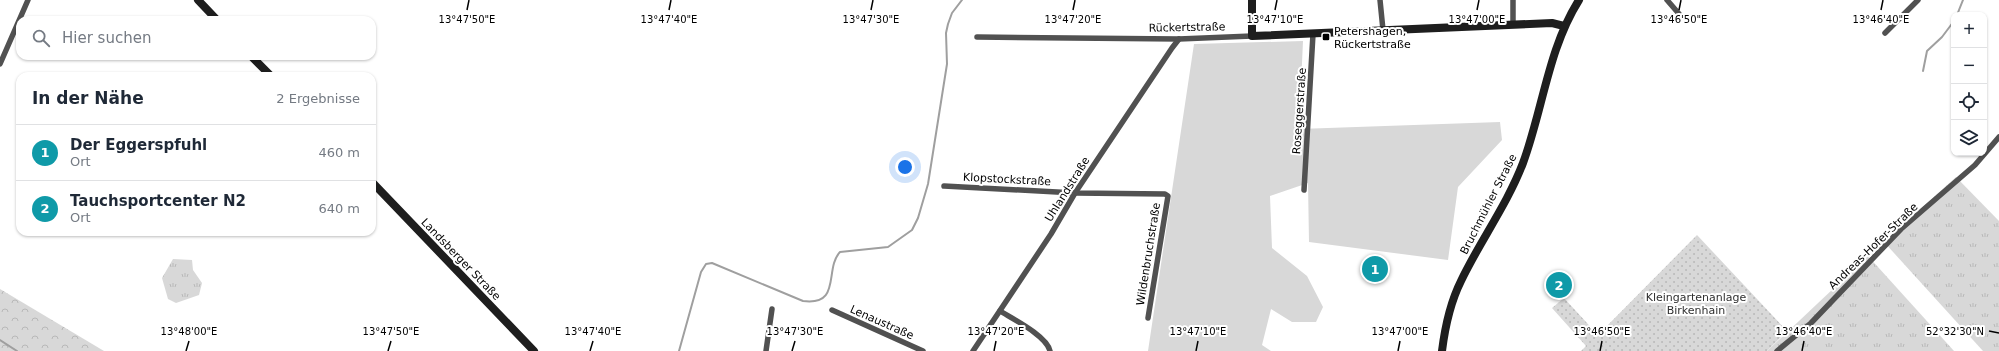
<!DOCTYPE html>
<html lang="de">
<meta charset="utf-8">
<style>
:root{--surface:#fff;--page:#f6f6f7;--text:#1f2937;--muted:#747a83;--line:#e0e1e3;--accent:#000}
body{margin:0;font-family:"DejaVu Sans",sans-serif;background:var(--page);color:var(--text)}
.controls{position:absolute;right:12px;top:12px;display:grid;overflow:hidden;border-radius:8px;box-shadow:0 1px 3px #0004}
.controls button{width:36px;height:36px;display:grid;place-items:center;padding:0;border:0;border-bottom:1px solid var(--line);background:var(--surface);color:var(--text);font:20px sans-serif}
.you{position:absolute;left:905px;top:167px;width:14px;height:14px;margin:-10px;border:3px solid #fff;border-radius:50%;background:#1a73e8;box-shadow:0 0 0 6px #1a73e833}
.badge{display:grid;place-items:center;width:26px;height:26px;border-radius:50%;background:var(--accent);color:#fff;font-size:13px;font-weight:700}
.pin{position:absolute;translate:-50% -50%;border:2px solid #fff;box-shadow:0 1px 4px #0006}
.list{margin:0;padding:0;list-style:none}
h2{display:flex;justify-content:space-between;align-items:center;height:52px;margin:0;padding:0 16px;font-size:17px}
h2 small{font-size:13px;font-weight:400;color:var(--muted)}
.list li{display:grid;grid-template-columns:26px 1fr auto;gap:12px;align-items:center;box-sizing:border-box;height:56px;padding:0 16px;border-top:1px solid var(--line)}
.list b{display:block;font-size:15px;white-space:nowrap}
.list p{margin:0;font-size:13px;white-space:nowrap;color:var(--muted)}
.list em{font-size:13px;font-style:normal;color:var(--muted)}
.icon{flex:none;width:22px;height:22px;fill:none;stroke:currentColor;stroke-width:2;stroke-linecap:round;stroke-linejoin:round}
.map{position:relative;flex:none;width:1999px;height:351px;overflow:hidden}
.search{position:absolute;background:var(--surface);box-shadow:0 1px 3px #0004;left:16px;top:16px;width:360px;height:44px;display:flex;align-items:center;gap:10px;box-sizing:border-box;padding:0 14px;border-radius:12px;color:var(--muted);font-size:15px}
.panel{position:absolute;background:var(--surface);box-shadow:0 1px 3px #0004;left:16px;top:72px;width:360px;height:164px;border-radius:12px}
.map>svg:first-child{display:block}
.grass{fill:url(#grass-tufts)}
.forest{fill:url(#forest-crowns)}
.park{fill:#d8d8d8}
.garden{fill:url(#garden-dots)}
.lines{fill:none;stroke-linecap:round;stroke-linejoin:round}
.stream{stroke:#9f9f9f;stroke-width:2}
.street{stroke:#515151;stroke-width:5.5}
.secondary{stroke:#1e1e1e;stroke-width:8}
.ticks{fill:none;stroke:#000;stroke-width:1.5}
.poi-dot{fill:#000;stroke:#fff;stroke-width:1.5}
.labels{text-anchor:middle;stroke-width:4;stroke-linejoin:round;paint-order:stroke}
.street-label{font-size:11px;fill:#000;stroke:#fff}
.poi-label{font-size:11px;fill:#000;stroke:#fff;text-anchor:start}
.park-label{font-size:11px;fill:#2f2f2f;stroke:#fff}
.ticks-label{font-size:10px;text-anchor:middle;fill:#000;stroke:#fff;stroke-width:4;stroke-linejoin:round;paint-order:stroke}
</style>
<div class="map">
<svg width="1999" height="351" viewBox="0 0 1999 351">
<defs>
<pattern id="grass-tufts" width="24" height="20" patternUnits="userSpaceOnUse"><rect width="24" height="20" fill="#d8d8d8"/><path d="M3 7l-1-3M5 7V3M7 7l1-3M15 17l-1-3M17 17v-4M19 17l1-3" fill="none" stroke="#b8b8b8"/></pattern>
<pattern id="forest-crowns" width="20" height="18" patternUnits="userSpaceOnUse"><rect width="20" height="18" fill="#d8d8d8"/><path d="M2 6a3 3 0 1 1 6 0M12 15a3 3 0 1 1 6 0" fill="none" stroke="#b8b8b8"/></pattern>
<pattern id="garden-dots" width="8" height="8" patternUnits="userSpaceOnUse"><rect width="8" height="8" fill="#d8d8d8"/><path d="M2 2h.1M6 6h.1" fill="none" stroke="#b8b8b8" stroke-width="1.8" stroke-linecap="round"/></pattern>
</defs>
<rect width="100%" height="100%" fill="#fff"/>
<g class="grass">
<polygon points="1956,177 1999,221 1999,351 1983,351 1884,242"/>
<polygon points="1868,256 1954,351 1767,351"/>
<polygon points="173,259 192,260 193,270 202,283 199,295 176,303 168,299 162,278"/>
</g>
<polygon class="forest" points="0,289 104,351 0,351"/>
<polygon class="park" points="1303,41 1299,129 1500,122 1502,140 1458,187 1448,260 1309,242 1308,183 1270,196 1272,248 1307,276 1323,307 1316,322 1292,322 1271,309 1262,345 1271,351 1148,351 1194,44"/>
<polygon class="garden" points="1697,235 1787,331 1767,351 1581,351 1586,346 1552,308 1564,298 1598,335"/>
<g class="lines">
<g class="stream">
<polyline points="1957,15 1963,0"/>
<polyline points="1923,71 1927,51 1942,37 1954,21"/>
<polyline points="0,340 17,351"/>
<path d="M679,351L701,272L706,264L712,263L803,301C842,306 824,269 840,252L888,247L912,230L918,218L928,184L947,64L946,33L948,24L952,13L962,0"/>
</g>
<g class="street">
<polyline points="1380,0 1383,30"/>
<polyline points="1513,0 1513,25"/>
<polyline points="1667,0 1680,15"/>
<polyline points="1885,33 1918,0"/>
<polyline points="977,37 1179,39 1252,36"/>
<polyline points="0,64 28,0"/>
<polyline points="944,186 1075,193 1165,194 1168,196 1148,318"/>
<polyline points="1304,190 1313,34"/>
<polyline points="832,310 923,351"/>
<path d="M1000,311C1013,319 1047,336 1050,351"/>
<polyline points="766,351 772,309"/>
<polyline points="973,351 1051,234 1075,193 1172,48 1179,39"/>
<polyline points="1777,351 1811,323 1901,229 1975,165 1999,137"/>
</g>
<g class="secondary">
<polyline points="198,0 217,20"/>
<polyline points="1252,0 1252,36 1552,23 1564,26"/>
<polyline points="251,56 271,76"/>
<polyline points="372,182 534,351"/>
<path d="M1442,351C1445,327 1450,303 1461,281C1480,241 1507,205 1523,163C1543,109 1548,49 1579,0"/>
</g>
</g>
<path class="ticks" d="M467,10L469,0M669,10L671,0M871,10L873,0M1073,10L1075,0M1275,10L1277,0M1477,10L1479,0M1679,10L1681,0M1881,10L1883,0M1989,331L1999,333M186,351L189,341M388,351L391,341M590,351L593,341M792,351L795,341M994,351L996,341M1196,351L1198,341M1398,351L1400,341M1600,351L1602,341M1802,351L1804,341"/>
<rect class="poi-dot" x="1322" y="33" width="8" height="8" rx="2"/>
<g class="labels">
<g class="street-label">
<text transform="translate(1187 27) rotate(-1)" y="4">Rückertstraße</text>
<text transform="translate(1299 111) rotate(-86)" y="4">Roseggerstraße</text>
<text transform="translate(1007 179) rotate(3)" y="4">Klopstockstraße</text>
<text transform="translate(1067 189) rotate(-58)" y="4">Uhlandstraße</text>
<text transform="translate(1488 204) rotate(-63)" y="4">Bruchmühler Straße</text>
<text transform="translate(1873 246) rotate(-44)" y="4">Andreas-Hofer-Straße</text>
<text transform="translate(1148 254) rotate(-81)" y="4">Wildenbruchstraße</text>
<text transform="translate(461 259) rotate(46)" y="4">Landsberger Straße</text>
<text transform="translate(882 322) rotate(24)" y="4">Lenaustraße</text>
</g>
<g class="poi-label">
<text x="1334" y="35">Petershagen,<tspan x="1334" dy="13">Rückertstraße</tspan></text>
</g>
<g class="park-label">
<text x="1696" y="301">Kleingartenanlage<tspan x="1696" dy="13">Birkenhain</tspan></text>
</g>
</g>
<g class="ticks-label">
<text x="467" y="23">13°47'50"E</text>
<text x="669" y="23">13°47'40"E</text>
<text x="871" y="23">13°47'30"E</text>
<text x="1073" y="23">13°47'20"E</text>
<text x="1275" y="23">13°47'10"E</text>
<text x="1477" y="23">13°47'00"E</text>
<text x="1679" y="23">13°46'50"E</text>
<text x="1881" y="23">13°46'40"E</text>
<text x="1955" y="335">52°32'30"N</text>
<text x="189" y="335">13°48'00"E</text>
<text x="391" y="335">13°47'50"E</text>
<text x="593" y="335">13°47'40"E</text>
<text x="795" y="335">13°47'30"E</text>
<text x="996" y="335">13°47'20"E</text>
<text x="1198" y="335">13°47'10"E</text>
<text x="1400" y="335">13°47'00"E</text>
<text x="1602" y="335">13°46'50"E</text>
<text x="1804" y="335">13°46'40"E</text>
</g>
</svg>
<div class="controls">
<button>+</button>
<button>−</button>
<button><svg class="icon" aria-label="locate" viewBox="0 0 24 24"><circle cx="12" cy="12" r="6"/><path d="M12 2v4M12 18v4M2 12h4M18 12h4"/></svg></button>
<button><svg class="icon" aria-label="layers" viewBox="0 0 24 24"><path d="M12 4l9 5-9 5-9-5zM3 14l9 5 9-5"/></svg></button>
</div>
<div class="you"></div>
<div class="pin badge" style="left:1375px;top:269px;background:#0f9aa8">1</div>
<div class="pin badge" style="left:1559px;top:285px;background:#0f9aa8">2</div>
<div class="search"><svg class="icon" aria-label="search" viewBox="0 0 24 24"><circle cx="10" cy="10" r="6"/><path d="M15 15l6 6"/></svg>Hier suchen</div>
<section class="panel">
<h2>In der Nähe<small>2 Ergebnisse</small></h2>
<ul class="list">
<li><span class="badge" style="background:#0f9aa8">1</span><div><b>Der Eggerspfuhl</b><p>Ort</p></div><em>460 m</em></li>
<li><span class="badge" style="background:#0f9aa8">2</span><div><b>Tauchsportcenter N2</b><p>Ort</p></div><em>640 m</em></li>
</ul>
</section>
</div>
